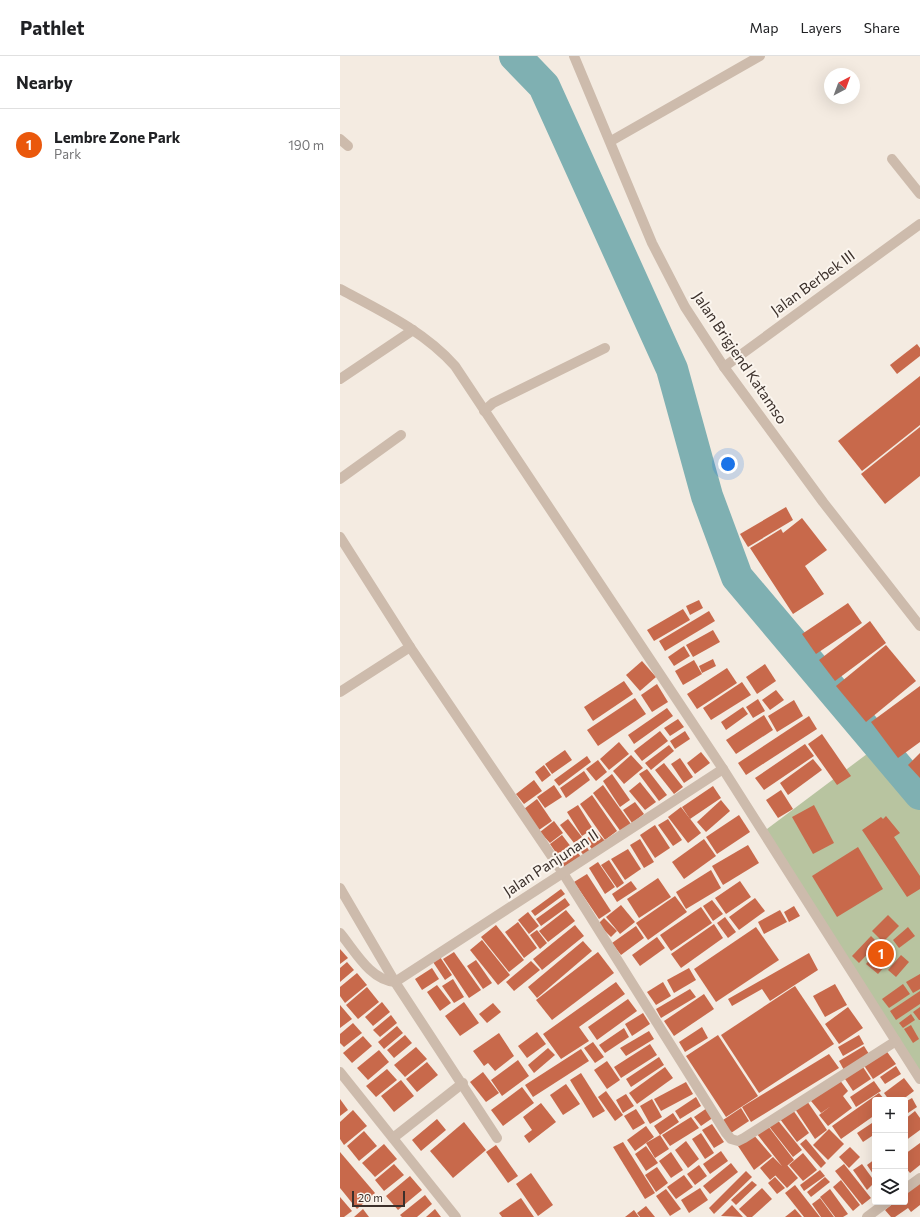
<!DOCTYPE html>
<meta charset="utf-8">
<style>
:root{--surface:#fff;--page:#f6f6f6;--text:#202124;--muted:#757577;--line:#e0e0e0;--accent:#ea580c}
body{margin:0;font-family:Commissioner,sans-serif;background:var(--page);color:var(--text)}
.controls{position:absolute;right:12px;bottom:12px;display:grid;overflow:hidden;border-radius:4px;box-shadow:0 4px 16px #0002}
.controls button{width:36px;height:36px;display:grid;place-items:center;padding:0;border:0;border-bottom:1px solid var(--line);background:var(--surface);color:var(--text);font:20px sans-serif}
.compass{position:absolute;left:484px;top:12px;width:36px;height:36px;border-radius:50%;background:var(--surface);box-shadow:0 4px 16px #0002;rotate:41deg}
.scale{position:absolute;left:12px;bottom:10px;width:53px;box-sizing:border-box;padding-left:4px;border:2px solid #3b302b;border-top:0;font-size:11px;line-height:14px;white-space:nowrap;color:#3b302b;-webkit-text-stroke:3px #fbf5ee;paint-order:stroke}
.you{position:absolute;left:388px;top:408px;width:14px;height:14px;margin:-10px;border:3px solid #fff;border-radius:50%;background:#1a73e8;box-shadow:0 0 0 6px #1a73e833}
.badge{display:grid;place-items:center;width:26px;height:26px;border-radius:50%;background:var(--accent);color:#fff;font-size:13px;font-weight:700}
.pin{position:absolute;translate:-50% -50%;border:2px solid #fff;box-shadow:0 1px 4px #0006}
.list{margin:0;padding:0;list-style:none}
h2{display:flex;justify-content:space-between;align-items:center;height:52px;margin:0;padding:0 16px;font-size:17px}
h2 small{font-size:13px;font-weight:400;color:var(--muted)}
.list li{display:grid;grid-template-columns:26px 1fr auto;gap:12px;align-items:center;box-sizing:border-box;height:72px;padding:0 16px;border-top:1px solid var(--line)}
.list b{display:block;font-size:15px;white-space:nowrap}
.list p{margin:0;font-size:13px;white-space:nowrap;color:var(--muted)}
.list em{font-size:13px;font-style:normal;color:var(--muted)}
.icon{flex:none;width:22px;height:22px;fill:none;stroke:currentColor;stroke-width:2;stroke-linecap:round;stroke-linejoin:round}
.map{position:relative;flex:none;width:580px;height:1161px;overflow:hidden}
header{display:flex;align-items:center;gap:24px;box-sizing:border-box;height:56px;padding:0 20px;background:var(--surface);border-bottom:1px solid var(--line)}
header strong{font-size:19px}
nav{display:flex;gap:22px;margin-inline-start:auto;font-size:14px}
main{display:flex}
aside{flex:1;background:var(--surface)}
.map>svg:first-child{display:block}
.green{fill:#b8c4a0}
.lines{fill:none;stroke-linecap:round;stroke-linejoin:round}
.river{stroke:#7fb0b2;stroke-width:32}
.building{fill:#c8694b}
.minor{stroke:#cdbbac;stroke-width:10}
.labels{text-anchor:middle;stroke-width:4;stroke-linejoin:round;paint-order:stroke}
.street-label{font-size:15px;fill:#3b302b;stroke:#fbf5ee}
</style>
<header>
<strong>Pathlet</strong>
<nav><a>Map</a><a>Layers</a><a>Share</a></nav>
</header>
<main>
<aside>
<h2>Nearby<small></small></h2>
<ul class="list">
<li><span class="badge">1</span><div><b>Lembre Zone Park</b><p>Park</p></div><em>190 m</em></li>
</ul>
</aside>
<div class="map">
<svg width="580" height="1161" viewBox="0 0 580 1161">
<rect width="100%" height="100%" fill="#f4ebe1"/>
<polygon class="green" points="539,689 580,737 580,1020 423,776"/>
<g class="lines">
<polyline class="river" points="175,0 204,30 332,313 367,440 397,521 580,738"/>
</g>
<g class="building">
<polygon points="577,288 580,292 580,300 557,318 550,309"/>
<polygon points="580,320 580,369 522,415 498,385"/>
<polygon points="580,371 580,420 545,448 521,418"/>
<polygon points="446,451 453,464 408,491 400,478"/>
<polygon points="462,462 487,494 465,510 484,538 453,558 410,492 441,473 443,477"/>
<polygon points="359,544 363,552 350,559 346,550"/>
<polygon points="508,547 522,567 476,598 462,578"/>
<polygon points="343,553 350,564 314,585 307,574"/>
<polygon points="369,555 375,565 325,595 319,585"/>
<polygon points="530,565 546,587 495,625 479,604"/>
<polygon points="373,574 380,586 353,601 346,589"/>
<polygon points="546,589 576,625 526,666 496,630"/>
<polygon points="344,590 350,600 334,610 328,601"/>
<polygon points="373,603 376,610 362,617 359,610"/>
<polygon points="354,604 362,618 343,629 335,615"/>
<polygon points="302,605 316,621 300,635 286,619"/>
<polygon points="425,608 436,625 417,638 406,621"/>
<polygon points="387,612 397,627 357,653 347,638"/>
<polygon points="284,625 293,638 253,665 244,651"/>
<polygon points="402,626 411,639 371,664 363,652"/>
<polygon points="317,628 328,646 312,656 301,639"/>
<polygon points="580,630 580,686 558,702 531,666"/>
<polygon points="436,634 444,644 430,654 422,644"/>
<polygon points="295,642 306,658 258,690 247,674"/>
<polygon points="418,643 425,655 413,662 406,651"/>
<polygon points="454,644 463,660 437,676 428,660"/>
<polygon points="403,651 408,658 386,674 381,666"/>
<polygon points="327,652 333,660 294,688 288,679"/>
<polygon points="424,659 433,674 396,698 386,684"/>
<polygon points="469,660 477,673 406,719 398,707"/>
<polygon points="338,663 344,671 330,680 324,672"/>
<polygon points="320,675 328,685 302,705 294,695"/>
<polygon points="345,675 350,683 335,693 330,685"/>
<polygon points="482,678 511,720 497,729 468,688"/>
<polygon points="279,686 289,698 269,714 260,703"/>
<polygon points="465,688 474,700 424,734 415,722"/>
<polygon points="329,689 334,695 311,714 305,707"/>
<polygon points="225,694 232,704 212,718 205,708"/>
<polygon points="361,696 370,707 355,718 347,707"/>
<polygon points="580,697 580,722 568,709"/>
<polygon points="291,699 303,712 284,728 273,715"/>
<polygon points="247,700 251,706 219,730 214,724"/>
<polygon points="340,702 353,721 344,727 331,708"/>
<polygon points="473,703 482,714 448,739 440,727"/>
<polygon points="258,704 267,716 256,725 246,713"/>
<polygon points="324,707 343,731 334,738 315,714"/>
<polygon points="204,709 211,719 202,726 195,716"/>
<polygon points="307,713 327,739 319,745 299,718"/>
<polygon points="244,715 250,724 226,742 220,732"/>
<polygon points="272,718 290,744 280,751 263,725"/>
<polygon points="194,724 202,735 184,748 176,738"/>
<polygon points="300,726 316,746 305,754 289,735"/>
<polygon points="214,729 222,741 205,752 197,741"/>
<polygon points="263,729 291,768 281,776 253,737"/>
<polygon points="373,730 381,742 350,763 342,751"/>
<polygon points="441,734 453,753 438,762 426,744"/>
<polygon points="252,739 277,775 265,784 240,748"/>
<polygon points="197,743 212,765 199,774 184,753"/>
<polygon points="381,744 390,755 366,776 357,766"/>
<polygon points="295,746 304,758 292,767 283,754"/>
<polygon points="238,749 253,773 242,780 227,756"/>
<polygon points="474,749 494,787 473,798 452,761"/>
<polygon points="341,751 361,777 348,787 328,761"/>
<polygon points="399,759 410,776 377,798 366,781"/>
<polygon points="546,760 560,777 554,781 580,820 580,833 567,841 522,774 541,761 543,763"/>
<polygon points="228,763 242,781 234,787 220,769"/>
<polygon points="328,763 342,784 333,790 318,769"/>
<polygon points="214,765 223,777 210,787 200,776"/>
<polygon points="315,769 330,792 315,802 300,779"/>
<polygon points="256,775 266,786 254,796 245,784"/>
<polygon points="222,779 232,792 219,801 210,788"/>
<polygon points="241,783 251,797 245,801 235,788"/>
<polygon points="300,783 314,806 304,812 290,789"/>
<polygon points="364,783 376,800 344,823 332,806"/>
<polygon points="408,789 419,807 383,829 372,810"/>
<polygon points="234,791 243,804 226,815 218,803"/>
<polygon points="518,791 543,833 497,861 472,820"/>
<polygon points="288,793 301,813 285,824 271,803"/>
<polygon points="269,804 284,827 277,832 261,809"/>
<polygon points="258,806 275,831 265,838 249,812"/>
<polygon points="371,814 381,832 346,853 336,836"/>
<polygon points="247,818 271,855 259,863 234,826"/>
<polygon points="318,822 331,841 299,862 287,843"/>
<polygon points="291,825 297,833 277,846 272,838"/>
<polygon points="400,825 411,841 386,858 375,842"/>
<polygon points="221,833 225,838 195,860 191,855"/>
<polygon points="335,840 347,856 308,884 296,867"/>
<polygon points="225,842 230,849 201,870 196,863"/>
<polygon points="415,842 425,855 399,874 389,861"/>
<polygon points="372,844 383,858 373,865 363,850"/>
<polygon points="281,849 295,866 280,878 266,861"/>
<polygon points="454,850 460,860 449,866 444,856"/>
<polygon points="361,851 372,867 331,895 320,879"/>
<polygon points="226,854 235,865 208,886 199,875"/>
<polygon points="440,854 447,866 424,878 418,866"/>
<polygon points="188,856 199,870 189,878 178,864"/>
<polygon points="548,859 559,870 543,886 532,875"/>
<polygon points="385,861 396,876 388,882 377,867"/>
<polygon points="264,862 277,875 271,881 258,868"/>
<polygon points="178,866 197,892 184,902 165,876"/>
<polygon points="374,868 383,882 341,912 331,898"/>
<polygon points="156,869 184,904 169,916 141,881"/>
<polygon points="235,869 244,880 202,914 193,903"/>
<polygon points="296,870 304,882 281,899 272,887"/>
<polygon points="416,871 439,904 376,946 354,913"/>
<polygon points="568,871 575,880 559,892 553,884"/>
<polygon points="197,874 207,887 200,893 190,879"/>
<polygon points="531,880 538,887 519,907 512,900"/>
<polygon points="317,881 325,892 300,910 292,899"/>
<polygon points="142,884 170,919 158,929 130,894"/>
<polygon points="243,885 252,895 197,942 188,931"/>
<polygon points="542,889 554,900 538,918 526,908"/>
<polygon points="0,893 8,902 0,908"/>
<polygon points="114,896 141,934 129,942 103,903"/>
<polygon points="258,896 274,917 212,964 196,944"/>
<polygon points="469,897 478,914 430,945 422,933 392,950 388,943"/>
<polygon points="561,899 569,906 556,921 548,914"/>
<polygon points="100,901 112,919 105,924 93,906"/>
<polygon points="136,904 152,927 143,933 127,910"/>
<polygon points="191,905 200,914 174,935 166,926"/>
<polygon points="7,906 14,914 0,926 0,912"/>
<polygon points="92,912 99,923 82,934 75,923"/>
<polygon points="349,912 356,924 334,937 327,924"/>
<polygon points="17,917 27,929 5,947 0,940 0,931"/>
<polygon points="580,918 580,933 573,937 566,926"/>
<polygon points="113,923 124,941 114,947 102,930"/>
<polygon points="276,926 285,938 239,971 249,985 221,1003 203,978"/>
<polygon points="323,926 331,940 316,949 307,936"/>
<polygon points="495,928 507,949 485,961 473,940"/>
<polygon points="563,928 570,938 549,952 542,943"/>
<polygon points="97,929 111,947 100,955 87,936"/>
<polygon points="455,930 494,988 419,1037 381,979"/>
<polygon points="27,931 39,946 18,963 6,949"/>
<polygon points="350,933 356,941 321,962 316,953"/>
<polygon points="580,935 580,948 556,964 550,955"/>
<polygon points="364,938 374,953 334,980 324,965"/>
<polygon points="288,943 297,955 257,984 248,971"/>
<polygon points="42,946 50,956 33,970 25,961"/>
<polygon points="124,946 139,967 120,980 105,960"/>
<polygon points="153,947 161,956 147,967 139,958"/>
<polygon points="0,949 12,963 0,972"/>
<polygon points="508,951 523,972 499,988 485,968"/>
<polygon points="580,951 580,964 579,964 573,956"/>
<polygon points="303,957 310,968 292,980 285,968"/>
<polygon points="571,958 575,964 563,972 559,967"/>
<polygon points="51,959 57,967 40,981 33,974"/>
<polygon points="13,967 22,977 4,991 0,987 0,978"/>
<polygon points="571,969 579,983 573,987 564,973"/>
<polygon points="57,970 63,977 44,993 38,986"/>
<polygon points="362,971 368,982 345,996 339,986"/>
<polygon points="284,972 289,981 265,997 259,989"/>
<polygon points="309,975 314,983 286,1000 280,992"/>
<polygon points="197,976 206,988 187,1002 178,990"/>
<polygon points="159,977 174,1000 155,1015 148,1007 144,1010 133,995"/>
<polygon points="65,979 72,987 54,1002 47,994"/>
<polygon points="378,979 418,1040 386,1061 346,1000"/>
<polygon points="519,979 524,988 503,1000 498,991"/>
<polygon points="23,980 32,990 12,1007 3,997"/>
<polygon points="253,986 264,1001 255,1007 244,992"/>
<polygon points="310,988 317,999 281,1022 274,1011"/>
<polygon points="524,990 529,998 504,1014 499,1005"/>
<polygon points="76,991 87,1003 65,1021 54,1009"/>
<polygon points="208,992 215,999 194,1017 188,1009"/>
<polygon points="241,993 249,1005 193,1041 185,1029"/>
<polygon points="545,993 556,1008 533,1023 523,1008"/>
<polygon points="39,994 49,1006 28,1024 17,1012"/>
<polygon points="489,998 499,1012 411,1066 402,1051"/>
<polygon points="319,1001 324,1009 291,1031 286,1023"/>
<polygon points="178,1004 189,1020 162,1040 151,1024"/>
<polygon points="267,1005 280,1024 267,1033 254,1014"/>
<polygon points="87,1006 98,1019 77,1036 66,1023"/>
<polygon points="521,1008 531,1023 513,1035 503,1020"/>
<polygon points="556,1010 561,1018 545,1028 540,1021"/>
<polygon points="325,1011 333,1022 297,1048 289,1037"/>
<polygon points="47,1013 57,1024 36,1041 26,1030"/>
<polygon points="143,1016 159,1037 146,1046 130,1026"/>
<polygon points="241,1017 265,1055 253,1062 230,1024"/>
<polygon points="564,1022 574,1035 562,1044 549,1044 544,1037"/>
<polygon points="499,1023 508,1035 503,1040 512,1052 488,1070 479,1059 491,1050 481,1057 471,1045"/>
<polygon points="61,1024 74,1040 54,1056 41,1040"/>
<polygon points="534,1025 541,1035 516,1051 510,1041"/>
<polygon points="346,1026 353,1038 321,1055 314,1043"/>
<polygon points="226,1028 240,1048 223,1059 210,1039"/>
<polygon points="182,1031 194,1047 163,1070 151,1054"/>
<polygon points="266,1035 283,1059 275,1065 258,1041"/>
<polygon points="539,1037 545,1044 535,1044 535,1059 501,1083 492,1070"/>
<polygon points="286,1038 294,1050 283,1057 276,1044"/>
<polygon points="356,1041 361,1050 340,1063 335,1055"/>
<polygon points="572,1042 577,1051 565,1059 565,1046"/>
<polygon points="0,1043 8,1054 0,1060"/>
<polygon points="312,1043 322,1061 310,1068 300,1050"/>
<polygon points="467,1045 487,1074 475,1083 455,1053"/>
<polygon points="201,1047 216,1066 189,1087 184,1080 192,1074 183,1061"/>
<polygon points="367,1052 374,1061 361,1070 354,1061"/>
<polygon points="401,1052 409,1065 391,1077 383,1064"/>
<polygon points="296,1053 305,1067 293,1074 284,1060"/>
<polygon points="13,1054 27,1070 4,1089 0,1083 0,1066"/>
<polygon points="453,1054 469,1077 457,1086 440,1063"/>
<polygon points="575,1055 580,1062 580,1074 565,1085 565,1063"/>
<polygon points="333,1057 339,1066 320,1079 329,1093 315,1102 306,1087 320,1079 314,1070"/>
<polygon points="351,1061 359,1072 330,1090 322,1079"/>
<polygon points="436,1062 462,1094 453,1101 428,1069"/>
<polygon points="97,1063 106,1074 81,1095 72,1084"/>
<polygon points="535,1065 535,1078 523,1086 517,1077"/>
<polygon points="124,1066 146,1094 113,1122 90,1095"/>
<polygon points="372,1068 384,1086 374,1092 362,1074"/>
<polygon points="306,1070 314,1081 295,1095 287,1084"/>
<polygon points="428,1070 454,1104 430,1124 420,1112 433,1101 442,1110 417,1078"/>
<polygon points="489,1073 504,1088 488,1104 473,1089"/>
<polygon points="24,1075 37,1090 19,1105 7,1090"/>
<polygon points="361,1077 374,1097 365,1103 352,1083"/>
<polygon points="413,1078 432,1100 414,1114 398,1090"/>
<polygon points="466,1083 486,1107 481,1112 460,1088"/>
<polygon points="346,1085 359,1103 348,1112 335,1094"/>
<polygon points="283,1086 315,1137 305,1143 273,1091"/>
<polygon points="580,1087 580,1109 570,1117 565,1111 565,1098"/>
<polygon points="44,1088 57,1103 35,1121 22,1107"/>
<polygon points="156,1089 178,1120 168,1127 146,1096"/>
<polygon points="306,1090 318,1107 306,1115 295,1098"/>
<polygon points="510,1091 520,1101 509,1112 499,1101"/>
<polygon points="381,1095 388,1105 370,1118 363,1108"/>
<polygon points="0,1096 35,1137 17,1153 0,1132"/>
<polygon points="331,1096 343,1114 331,1122 319,1105"/>
<polygon points="463,1097 477,1114 463,1125 449,1109"/>
<polygon points="535,1103 535,1121 527,1109"/>
<polygon points="391,1107 398,1116 370,1138 363,1130"/>
<polygon points="54,1108 64,1119 44,1135 35,1124"/>
<polygon points="504,1108 531,1142 522,1149 495,1115"/>
<polygon points="522,1108 535,1126 527,1134 513,1114"/>
<polygon points="359,1109 367,1120 355,1129 347,1118"/>
<polygon points="447,1109 458,1122 447,1132 435,1119"/>
<polygon points="317,1111 328,1127 316,1136 305,1119"/>
<polygon points="480,1114 485,1120 464,1135 460,1129"/>
<polygon points="406,1115 412,1121 374,1158 369,1152"/>
<polygon points="191,1117 213,1149 198,1160 176,1128"/>
<polygon points="344,1119 353,1131 336,1143 327,1131"/>
<polygon points="70,1120 82,1134 58,1154 46,1140"/>
<polygon points="435,1121 445,1132 437,1138 428,1127"/>
<polygon points="485,1121 490,1126 471,1141 467,1136"/>
<polygon points="501,1124 520,1149 513,1155 493,1131"/>
<polygon points="412,1125 417,1129 396,1149 391,1144"/>
<polygon points="580,1127 580,1149 571,1156 568,1152 555,1161 551,1161 545,1154 555,1146 565,1146 565,1138"/>
<polygon points="455,1129 480,1161 464,1161 445,1137"/>
<polygon points="360,1132 368,1144 349,1157 341,1144"/>
<polygon points="422,1132 432,1143 412,1161 407,1161 399,1153"/>
<polygon points="326,1133 341,1153 330,1160 316,1140"/>
<polygon points="490,1133 508,1158 503,1161 495,1161 480,1141"/>
<polygon points="85,1139 92,1148 77,1161 62,1161 60,1159"/>
<polygon points="0,1141 12,1155 4,1161 0,1161"/>
<polygon points="181,1142 194,1161 162,1161 159,1157"/>
<polygon points="480,1142 494,1161 481,1161 472,1148"/>
<polygon points="392,1149 403,1161 381,1160"/>
<polygon points="306,1150 315,1161 300,1161 297,1157"/>
<polygon points="23,1153 29,1161 14,1161"/>
<polygon points="95,1153 101,1161 86,1161"/>
<polygon points="455,1153 462,1161 445,1161"/>
<polygon points="294,1154 299,1161 285,1161"/>
</g>
<g class="lines">
<g class="minor">
<polyline points="234,0 312,187 345,251 384,311 483,446 580,570"/>
<polyline points="0,83 8,90"/>
<polyline points="271,85 420,0"/>
<polyline points="552,103 580,138"/>
<path d="M0,233C41,255 84,275 115,310L383,713L580,1023"/>
<polyline points="384,311 580,168"/>
<polyline points="0,323 73,274"/>
<polyline points="144,355 153,347 265,292"/>
<polyline points="0,423 61,379"/>
<polyline points="0,481 70,591 223,817 386,1077 391,1083 398,1085 404,1082 556,985"/>
<polyline points="0,636 70,591"/>
<polyline points="0,832 55,926 157,1082"/>
<path d="M0,877C15,895 30,924 55,926"/>
<polyline points="55,926 383,713"/>
<polyline points="0,1016 116,1161"/>
<polyline points="53,1082 123,1027"/>
<polyline points="565,1133 580,1122"/>
<polyline points="527,1161 547,1146"/>
</g>
</g>
<g class="labels">
<g class="street-label">
<text transform="translate(473 227) rotate(-36)" y="5">Jalan Berbek III</text>
<text transform="translate(400 302) rotate(56)" y="5">Jalan Brigjend Katamso</text>
<text transform="translate(211 807) rotate(-33)" y="5">Jalan Panjunan II</text>
</g>
</g>
</svg>
<div class="controls">
<button>+</button>
<button>−</button>
<button><svg class="icon" aria-label="layers" viewBox="0 0 24 24"><path d="M12 4l9 5-9 5-9-5zM3 14l9 5 9-5"/></svg></button>
</div>
<svg class="compass" viewBox="-18 -18 36 36"><path d="M0-13l5 13h-10z" fill="#e53935"/><path d="M0 13l5-13h-10z" fill="#757577"/></svg>
<div class="scale">20 m</div>
<div class="you"></div>
<div class="pin badge" style="left:541px;top:898px">1</div>
</div>
</main>
